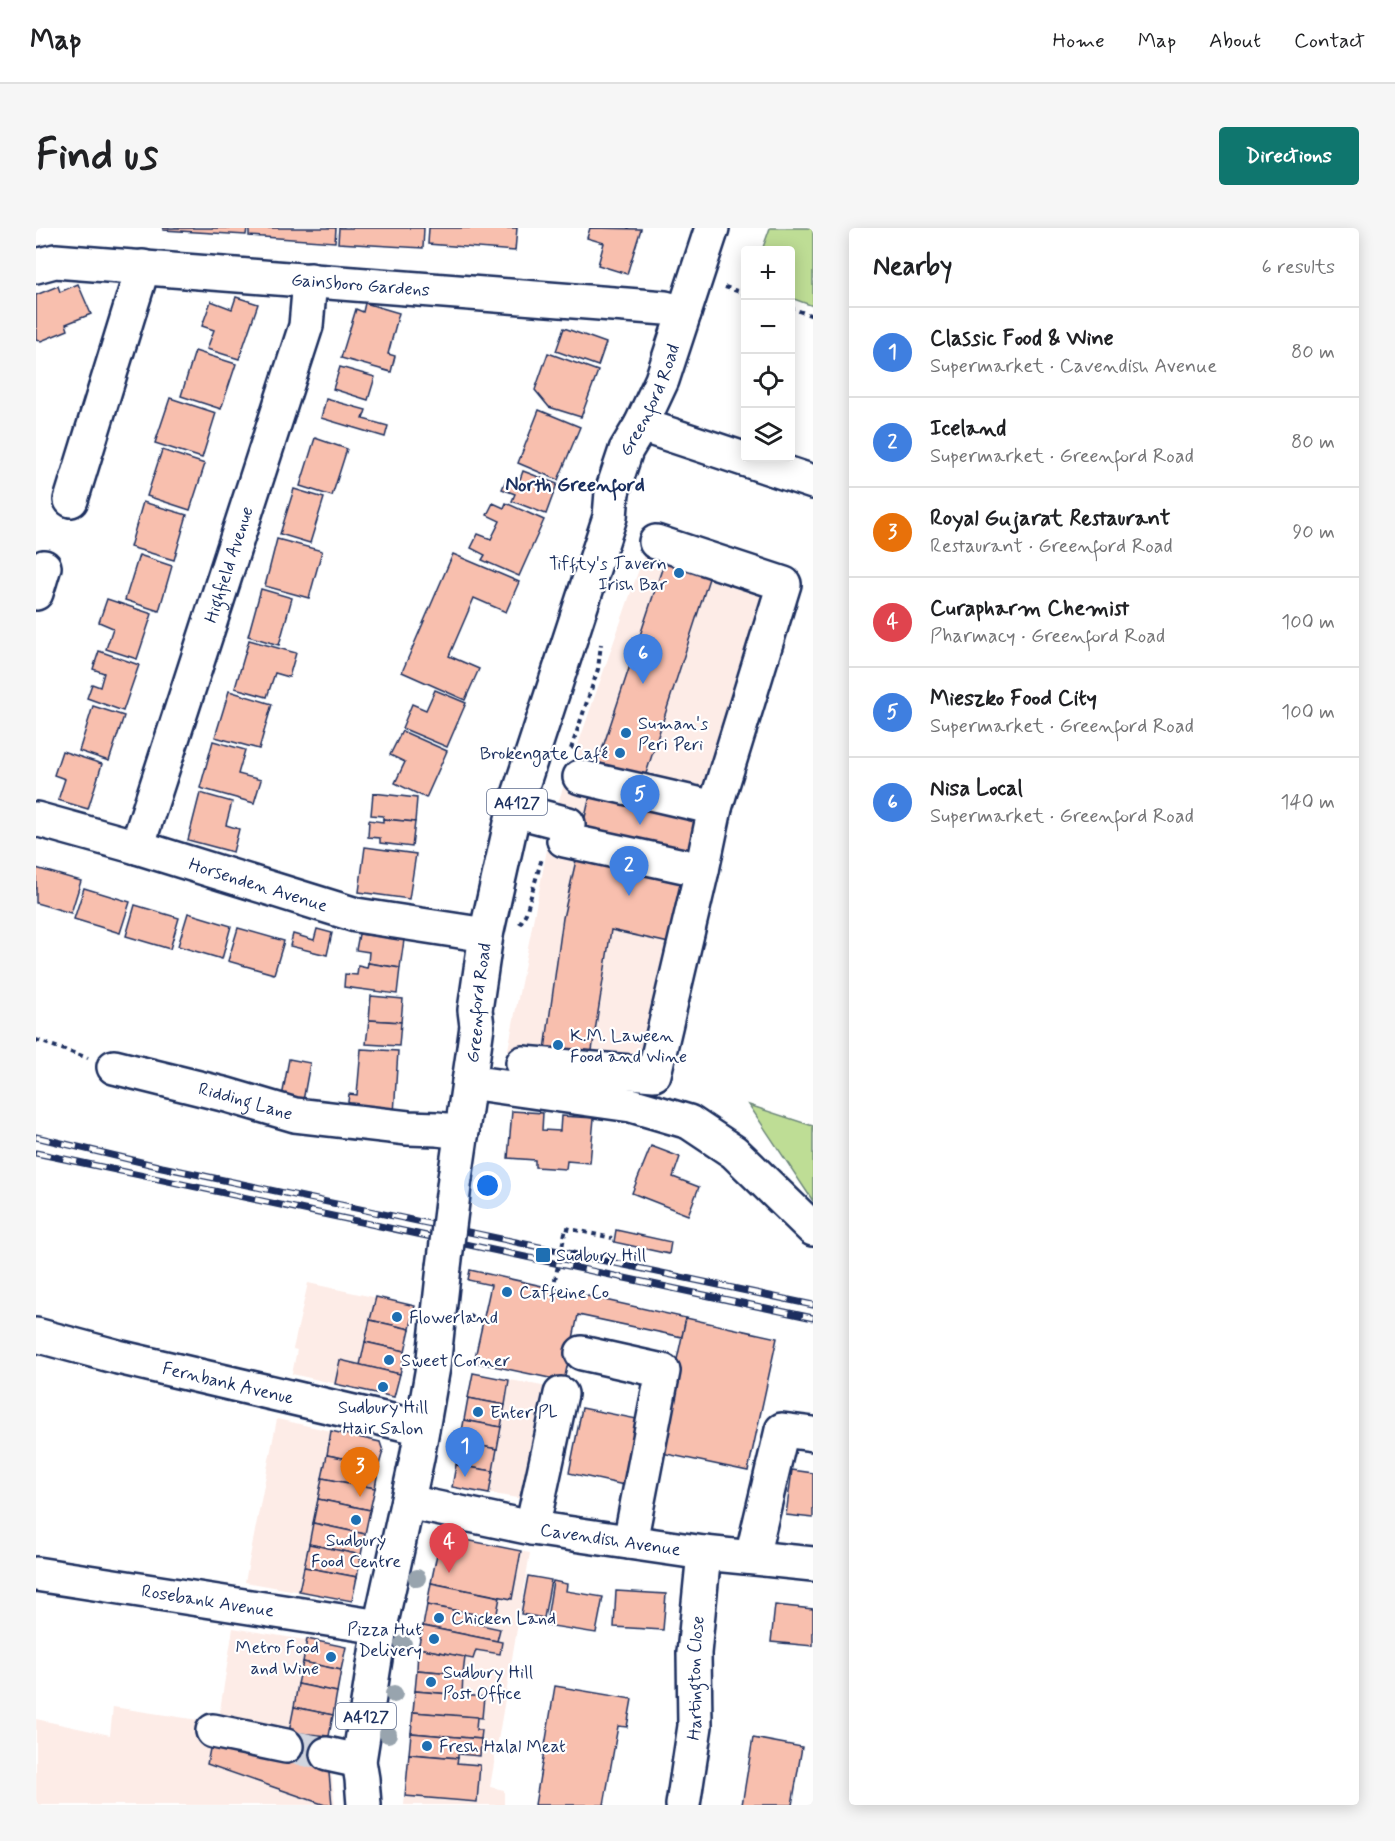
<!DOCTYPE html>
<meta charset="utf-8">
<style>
:root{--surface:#fff;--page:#f6f6f6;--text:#202124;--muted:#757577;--line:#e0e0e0;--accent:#0f766e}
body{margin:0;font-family:Mynerve,sans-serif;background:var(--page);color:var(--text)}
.controls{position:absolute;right:18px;top:18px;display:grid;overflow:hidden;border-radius:6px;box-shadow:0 3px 15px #0003}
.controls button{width:54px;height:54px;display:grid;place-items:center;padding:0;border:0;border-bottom:2px solid var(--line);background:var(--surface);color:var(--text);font:30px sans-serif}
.you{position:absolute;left:452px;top:958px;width:21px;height:21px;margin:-15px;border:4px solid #fff;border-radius:50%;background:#1a73e8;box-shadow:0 0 0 9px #1a73e833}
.badge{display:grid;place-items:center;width:39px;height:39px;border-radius:50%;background:var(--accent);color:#fff;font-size:20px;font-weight:700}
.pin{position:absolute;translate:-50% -50px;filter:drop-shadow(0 2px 3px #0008)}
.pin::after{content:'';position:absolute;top:32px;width:21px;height:18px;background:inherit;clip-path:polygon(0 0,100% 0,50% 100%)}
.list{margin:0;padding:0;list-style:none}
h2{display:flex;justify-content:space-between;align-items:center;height:78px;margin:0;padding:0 24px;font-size:26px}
h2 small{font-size:20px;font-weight:400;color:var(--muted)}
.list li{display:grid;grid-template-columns:39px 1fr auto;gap:18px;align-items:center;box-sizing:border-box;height:90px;padding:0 24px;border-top:2px solid var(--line)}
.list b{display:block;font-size:22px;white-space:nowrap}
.list p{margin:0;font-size:20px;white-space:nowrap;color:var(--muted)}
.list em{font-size:20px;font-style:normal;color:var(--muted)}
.icon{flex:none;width:33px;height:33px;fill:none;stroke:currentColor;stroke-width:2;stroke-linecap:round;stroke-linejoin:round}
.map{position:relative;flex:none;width:777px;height:1577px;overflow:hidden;border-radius:6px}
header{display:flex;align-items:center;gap:36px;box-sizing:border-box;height:84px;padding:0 30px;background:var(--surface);border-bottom:2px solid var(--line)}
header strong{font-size:28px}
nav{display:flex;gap:33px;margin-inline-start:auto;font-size:21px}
.intro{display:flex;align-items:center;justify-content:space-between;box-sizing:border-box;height:144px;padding:0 36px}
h1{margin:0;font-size:42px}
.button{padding:15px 27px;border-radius:6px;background:var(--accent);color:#fff;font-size:21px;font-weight:700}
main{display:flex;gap:36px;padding:0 36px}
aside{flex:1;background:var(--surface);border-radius:6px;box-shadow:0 3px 15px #0003}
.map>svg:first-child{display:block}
.built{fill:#fdece7}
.green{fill:#bedd95;stroke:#6c867a;stroke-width:1.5}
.building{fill:#f8bfae;stroke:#1b2f5e;stroke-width:1.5}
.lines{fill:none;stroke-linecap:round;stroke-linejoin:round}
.minor-tunnel{stroke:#d1d5df;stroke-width:33;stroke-dasharray:33 16;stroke-linecap:butt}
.minor-casing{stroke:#1b2f5e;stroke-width:38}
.major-casing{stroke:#1b2f5e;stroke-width:38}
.path{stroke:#1b2f5e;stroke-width:4;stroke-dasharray:4.5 4.5;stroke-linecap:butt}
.minor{stroke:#fff;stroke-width:33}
.major{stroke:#fff;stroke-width:33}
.rail-casing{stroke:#1b2f5e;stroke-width:7}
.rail{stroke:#fff;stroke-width:4.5;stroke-dasharray:14;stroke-linecap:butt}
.major-bridge-casing{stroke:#1b2f5e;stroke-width:38;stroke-linecap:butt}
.path-bridge{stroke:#1b2f5e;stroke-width:4;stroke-dasharray:4.5 4.5;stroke-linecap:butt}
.major-bridge{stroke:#fff;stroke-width:33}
.tree{fill:#98a4ae}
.poi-dot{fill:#1f6fb2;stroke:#fff;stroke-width:2}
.labels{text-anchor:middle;stroke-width:4.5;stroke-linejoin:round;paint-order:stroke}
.shield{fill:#fff;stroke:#5f6d8e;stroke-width:1.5}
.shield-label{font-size:16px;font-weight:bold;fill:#1b2f5e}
.street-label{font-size:18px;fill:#1b2f5e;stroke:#fff}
.poi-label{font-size:18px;fill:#1b2f5e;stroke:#fff;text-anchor:start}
.neighbourhood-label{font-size:20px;font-weight:bold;fill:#1b2f5e;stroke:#fff}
</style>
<header>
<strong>Map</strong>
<nav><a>Home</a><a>Map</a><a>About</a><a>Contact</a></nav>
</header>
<div class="intro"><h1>Find us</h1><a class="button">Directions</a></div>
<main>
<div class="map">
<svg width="777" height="1577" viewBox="0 0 777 1577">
<rect width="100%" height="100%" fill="#fff"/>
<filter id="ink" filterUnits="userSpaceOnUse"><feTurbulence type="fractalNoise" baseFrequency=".0167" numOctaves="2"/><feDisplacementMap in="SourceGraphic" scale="12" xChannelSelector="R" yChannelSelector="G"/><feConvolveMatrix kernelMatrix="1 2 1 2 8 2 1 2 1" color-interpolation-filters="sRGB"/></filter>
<g filter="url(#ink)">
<g class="built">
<polygon points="618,298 766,355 686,619 632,852 468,842 518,586"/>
<polygon points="272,1055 379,1078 358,1169 256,1146 261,1122 257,1121"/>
<polygon points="437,1145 517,1160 493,1272 416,1259"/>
<polygon points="241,1191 344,1214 347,1223 316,1373 209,1354"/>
<polygon points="405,1307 494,1325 454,1559 468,1562 468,1577 368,1577 382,1420"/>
<polygon points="197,1400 310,1419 292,1513 299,1577 0,1577 0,1491 74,1507 77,1479 182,1495"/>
</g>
<g class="green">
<polygon points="734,0 777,0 777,78 755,70 754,22 726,22"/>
<polygon points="713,877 777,898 777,973"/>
</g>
<g class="building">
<polygon points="127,0 211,0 210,7 127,2"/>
<polygon points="213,0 300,0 299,14 213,8"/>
<polygon points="303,0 388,0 387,20 302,15"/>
<polygon points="393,0 481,0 479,23 392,16"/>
<polygon points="554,0 605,1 591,46 562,37 568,15 551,10"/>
<polygon points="42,56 55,86 30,96 32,102 5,113 0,111 0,67 22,58 24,64"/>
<polygon points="200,69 222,76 203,131 171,121 178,102 166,98 175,73 196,81"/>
<polygon points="329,75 363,85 352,126 359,128 355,144 305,130 320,81 327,84"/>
<polygon points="528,100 570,115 562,138 520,123"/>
<polygon points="159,123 200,136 185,181 145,168"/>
<polygon points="512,125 562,143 545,189 513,179 499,162"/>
<polygon points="304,139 339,149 332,172 297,161"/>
<polygon points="134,170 180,185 166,230 119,215"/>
<polygon points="290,171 330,182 327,191 352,198 349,209 285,190"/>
<polygon points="503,182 544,199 522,252 482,235"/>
<polygon points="279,210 311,221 296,268 264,258"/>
<polygon points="126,222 169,236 154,282 111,268"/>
<polygon points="487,243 521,256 510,286 476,273 479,266 466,261 471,250 483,254"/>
<polygon points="258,261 288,270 274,315 244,306"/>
<polygon points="107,274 151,287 138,332 94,319"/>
<polygon points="457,275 468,280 470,275 508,292 483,348 446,332 449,327 435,320 442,306 455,311 464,293 451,287"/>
<polygon points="241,311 286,323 273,370 229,358"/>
<polygon points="417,326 483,354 470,384 438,370 413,428 443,441 429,472 366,444"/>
<polygon points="631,326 676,341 606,558 557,549"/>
<polygon points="103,327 136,338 123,383 89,372"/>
<polygon points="225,361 256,370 243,417 212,408"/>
<polygon points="71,371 116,386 101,431 70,421 77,400 63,394"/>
<polygon points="213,412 260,425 253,449 239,445 231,469 199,460"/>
<polygon points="63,423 103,437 87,483 51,470 56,456 64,459 68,445 57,441"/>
<polygon points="399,462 430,475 411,519 366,500 376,476 390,482"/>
<polygon points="193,463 236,476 223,521 179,509"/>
<polygon points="57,478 88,488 73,533 43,523"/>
<polygon points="366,503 411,523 390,570 359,555 369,534 354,527"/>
<polygon points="177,513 209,522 202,546 225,552 218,575 164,560"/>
<polygon points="26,523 66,536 52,581 22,572 29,551 18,547"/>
<polygon points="556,559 664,584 652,636 544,611"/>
<polygon points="164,565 196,574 190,597 203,601 197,624 152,612"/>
<polygon points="337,565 381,570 379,594 347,591 347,588 335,587"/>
<polygon points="347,591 379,594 376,619 344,615 344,610 332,609 333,592 347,594"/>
<polygon points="329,619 380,626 373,671 323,664"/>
<polygon points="543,619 658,646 642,717 575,702 554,835 508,829 527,690"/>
<polygon points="0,640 45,653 35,685 0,675"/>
<polygon points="48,660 94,674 84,705 38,691"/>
<polygon points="99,677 143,690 134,721 90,708"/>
<polygon points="152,685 195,698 186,731 142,718"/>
<polygon points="202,700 248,713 238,746 192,733"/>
<polygon points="281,701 296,705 291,727 254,718 257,706 278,712"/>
<polygon points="323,706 368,712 364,740 332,735 333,724 320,722"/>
<polygon points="332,735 364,740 361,766 308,759 309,746 321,747 322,738 331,740"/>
<polygon points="335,768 367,771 365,794 333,792"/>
<polygon points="333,792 365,794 363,818 330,816"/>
<polygon points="325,821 362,823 358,886 311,882 313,866 321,867"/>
<polygon points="253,831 274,835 267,873 246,869"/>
<polygon points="476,883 507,885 506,902 524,903 525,888 558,890 554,935 531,933 530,941 499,939 499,932 472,930"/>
<polygon points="615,918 644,929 637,949 663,959 652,987 596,965"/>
<polygon points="580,1002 635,1014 633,1026 578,1014"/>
<polygon points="434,1042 650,1090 646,1109 542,1087 528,1153 438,1134 455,1057 432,1052"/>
<polygon points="340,1069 379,1078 374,1101 334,1092"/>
<polygon points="650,1090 741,1110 712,1243 621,1224"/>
<polygon points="334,1092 374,1101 369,1123 329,1114"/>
<polygon points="329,1114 369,1123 364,1146 324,1137"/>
<polygon points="304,1132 364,1146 358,1169 299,1156"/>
<polygon points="437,1145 473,1152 469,1177 432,1170"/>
<polygon points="432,1170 469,1177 465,1199 428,1192"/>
<polygon points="546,1180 606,1192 593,1258 533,1245"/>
<polygon points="428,1192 465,1199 461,1221 424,1214"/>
<polygon points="295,1203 344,1214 347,1223 343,1237 291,1227"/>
<polygon points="424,1214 461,1221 457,1243 420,1237"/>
<polygon points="291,1227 343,1237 339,1260 286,1250"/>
<polygon points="420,1237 457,1243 453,1266 416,1259"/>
<polygon points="756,1242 777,1245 777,1290 750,1287"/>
<polygon points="286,1250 339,1260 334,1282 282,1271"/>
<polygon points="282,1271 334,1282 329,1306 277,1295"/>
<polygon points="277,1295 329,1306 325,1327 273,1316"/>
<polygon points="405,1307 485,1323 476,1371 395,1355"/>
<polygon points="273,1316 325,1327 321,1349 268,1339"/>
<polygon points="268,1339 321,1349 316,1373 263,1363"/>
<polygon points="492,1348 515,1352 508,1390 485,1386"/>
<polygon points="517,1353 531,1356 530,1363 567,1369 560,1405 510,1397"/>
<polygon points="395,1355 464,1369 460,1390 391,1377"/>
<polygon points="580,1363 630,1366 627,1402 578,1399"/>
<polygon points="391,1377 432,1385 431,1394 464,1401 461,1413 387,1398"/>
<polygon points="739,1377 777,1381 777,1418 735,1414"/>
<polygon points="387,1398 466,1414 464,1426 440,1422 437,1431 382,1420"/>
<polygon points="271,1411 310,1419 305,1442 267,1434"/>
<polygon points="382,1420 429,1429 427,1446 381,1442"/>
<polygon points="267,1434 305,1442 301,1464 262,1456"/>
<polygon points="381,1442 427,1446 426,1467 379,1463"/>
<polygon points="262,1456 301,1464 297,1487 258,1479"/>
<polygon points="519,1458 596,1471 591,1499 582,1498 568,1577 499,1577"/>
<polygon points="379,1463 448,1469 446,1490 377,1484"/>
<polygon points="258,1479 297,1487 293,1508 253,1504"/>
<polygon points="377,1484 441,1489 440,1502 446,1502 445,1511 375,1505"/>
<polygon points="375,1505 445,1511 444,1528 422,1526 422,1530 373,1526"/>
<polygon points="253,1506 290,1513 296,1577 289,1577 171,1536 175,1516"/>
<polygon points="717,1510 766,1519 756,1577 706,1577"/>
<polygon points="373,1526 422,1530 421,1535 444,1537 441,1574 369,1568"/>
</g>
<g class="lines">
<polyline class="minor-tunnel" points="250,1518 291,1526"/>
<g class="minor-casing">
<g id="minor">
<path id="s1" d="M0,38L19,33L629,80L648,85"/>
<polyline points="605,197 777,254"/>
<polyline points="35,272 107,39"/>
<polyline points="0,365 8,339"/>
<polyline points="544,549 679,580"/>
<polyline points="478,582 532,596"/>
<path id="s2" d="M0,591L101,619L320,687L450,707"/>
<polyline points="528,612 666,642"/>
<path id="s3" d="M101,619L270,98L274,52"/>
<polyline points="487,835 618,846 666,642 679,580 748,356 620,314"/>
<path id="s4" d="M78,839L191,867L259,887L372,900L401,901L426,904"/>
<polyline points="433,854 595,877 653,894 698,924 777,1001"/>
<path id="s5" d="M0,1107L82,1129L386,1200"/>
<polyline points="546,1125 627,1143 594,1314"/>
<path id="s6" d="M372,1274L496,1300L668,1325L777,1336"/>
<polyline points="496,1300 525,1166"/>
<polyline points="716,1329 746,1202 777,1206"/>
<path id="s7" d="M0,1346L344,1399"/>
<polyline points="177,1503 250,1518"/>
<polyline points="291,1526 323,1533"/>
<path id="s8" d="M647,1577L659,1498L658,1425L668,1325"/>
</g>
</g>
<g class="major-casing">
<g id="major">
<path id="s9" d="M419,950L437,827L441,798L439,782L450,707L478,582L574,289L576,264L590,222L605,197L626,152L676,0"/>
<polyline points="328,1577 326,1551 323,1533 344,1399 381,1230 397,1139 408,1039"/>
</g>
</g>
<g class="path">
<polyline points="689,59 710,66"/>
<polyline points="754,80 777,88"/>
<polyline points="535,521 562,441 565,416"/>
<polyline points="484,696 490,685 506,630"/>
<polyline points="0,812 52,830"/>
<polyline points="530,1000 576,1010"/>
<polyline points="433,1088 447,1092"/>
</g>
<use href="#minor" class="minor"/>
<use href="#major" class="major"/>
<g class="rail-casing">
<g id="rail">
<polyline points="0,909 126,939 777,1077"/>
<polyline points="0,925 777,1090"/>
</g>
</g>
<use href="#rail" class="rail"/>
<g class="major-bridge-casing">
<polyline id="major-bridge" points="408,1039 419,950"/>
</g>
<polyline class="path-bridge" points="517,1061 530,1000"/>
<use href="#major-bridge" class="major-bridge"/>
</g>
<g class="tree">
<circle cx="381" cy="1350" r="9"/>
<circle cx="367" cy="1416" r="9"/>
<circle cx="358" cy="1466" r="9"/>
<circle cx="352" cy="1506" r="9"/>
</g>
</g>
<g class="poi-dot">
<circle cx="643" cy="345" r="6"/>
<circle cx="590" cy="505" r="6"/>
<circle cx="584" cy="525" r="6"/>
<circle cx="522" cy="817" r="6"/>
<rect x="499" y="1019" width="16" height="16" rx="3"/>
<circle cx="471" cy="1064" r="6"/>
<circle cx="361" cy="1089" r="6"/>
<circle cx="353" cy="1132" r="6"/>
<circle cx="347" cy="1159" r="6"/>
<circle cx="442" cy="1184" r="6"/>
<circle cx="320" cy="1292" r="6"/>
<circle cx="403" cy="1390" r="6"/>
<circle cx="398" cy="1411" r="6"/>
<circle cx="295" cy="1429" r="6"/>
<circle cx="395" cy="1454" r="6"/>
<circle cx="391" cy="1518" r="6"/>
</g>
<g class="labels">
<g class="shield">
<rect x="451" y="561" width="60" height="26" rx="4.5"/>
<rect x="300" y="1475" width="60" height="26" rx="4.5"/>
</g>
<g class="shield-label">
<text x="481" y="580">A4127</text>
<text x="330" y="1494">A4127</text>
</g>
<g class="street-label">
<text dy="6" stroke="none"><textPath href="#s1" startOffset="326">Gainsboro Gardens</textPath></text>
<text dy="6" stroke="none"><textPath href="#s9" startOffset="807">Greenford Road</textPath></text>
<text dy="6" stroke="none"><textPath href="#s3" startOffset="297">Highfield Avenue</textPath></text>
<text dy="6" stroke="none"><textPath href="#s2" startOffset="232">Horsenden Avenue</textPath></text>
<text dy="6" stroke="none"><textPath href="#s9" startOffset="177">Greenford Road</textPath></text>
<text dy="6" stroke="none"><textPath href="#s4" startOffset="136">Ridding Lane</textPath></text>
<text dy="6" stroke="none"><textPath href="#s5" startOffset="198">Fernbank Avenue</textPath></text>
<text dy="6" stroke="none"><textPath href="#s6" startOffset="206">Cavendish Avenue</textPath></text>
<text dy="6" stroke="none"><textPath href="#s7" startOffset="174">Rosebank Avenue</textPath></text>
<text dy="6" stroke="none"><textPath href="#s8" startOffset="128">Hartington Close</textPath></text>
</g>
<g class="poi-label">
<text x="631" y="341" text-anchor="end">Tiffty's Tavern<tspan x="631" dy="21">Irish Bar</tspan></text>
<text x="602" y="501">Suman's<tspan x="602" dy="21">Peri Peri</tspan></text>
<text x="572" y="531" text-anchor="end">Brokengate Café</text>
<text x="534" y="813">K.M. Laween<tspan x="534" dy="21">Food and Wine</tspan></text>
<text x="520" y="1033">Sudbury Hill</text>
<text x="483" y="1070">Caffeine Co</text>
<text x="373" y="1095">Flowerland</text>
<text x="365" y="1138">Sweet Corner</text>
<text x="347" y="1185" text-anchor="middle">Sudbury Hill<tspan x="347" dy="21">Hair Salon</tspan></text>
<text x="454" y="1190">Enter PL</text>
<text x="320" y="1318" text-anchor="middle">Sudbury<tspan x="320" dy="21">Food Centre</tspan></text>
<text x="415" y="1396">Chicken Land</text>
<text x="386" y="1407" text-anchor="end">Pizza Hut<tspan x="386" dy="21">Delivery</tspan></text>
<text x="283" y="1425" text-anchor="end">Metro Food<tspan x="283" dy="21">and Wine</tspan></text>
<text x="407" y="1450">Sudbury Hill<tspan x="407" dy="21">Post Office</tspan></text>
<text x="403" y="1524">Fresh Halal Meat</text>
</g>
<g class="neighbourhood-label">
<text x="539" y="263">North Greenford</text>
</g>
</g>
</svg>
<div class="controls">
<button>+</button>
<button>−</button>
<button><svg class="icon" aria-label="locate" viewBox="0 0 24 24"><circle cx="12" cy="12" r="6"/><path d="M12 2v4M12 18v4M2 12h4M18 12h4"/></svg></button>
<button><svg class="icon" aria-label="layers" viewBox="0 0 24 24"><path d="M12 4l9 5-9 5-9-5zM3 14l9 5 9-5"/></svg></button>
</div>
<div class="you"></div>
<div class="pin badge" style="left:429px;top:1249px;background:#3f7fe0">1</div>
<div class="pin badge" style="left:593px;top:668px;background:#3f7fe0">2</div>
<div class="pin badge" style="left:324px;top:1269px;background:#e8710a">3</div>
<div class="pin badge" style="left:413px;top:1345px;background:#e0444e">4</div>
<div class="pin badge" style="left:604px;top:597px;background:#3f7fe0">5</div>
<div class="pin badge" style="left:607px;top:456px;background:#3f7fe0">6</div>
</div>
<aside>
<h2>Nearby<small>6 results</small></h2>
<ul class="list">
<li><span class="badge" style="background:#3f7fe0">1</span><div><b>Classic Food &amp; Wine</b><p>Supermarket · Cavendish Avenue</p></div><em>80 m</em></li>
<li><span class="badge" style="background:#3f7fe0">2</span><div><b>Iceland</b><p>Supermarket · Greenford Road</p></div><em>80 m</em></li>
<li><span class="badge" style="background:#e8710a">3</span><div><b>Royal Gujarat Restaurant</b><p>Restaurant · Greenford Road</p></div><em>90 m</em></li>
<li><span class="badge" style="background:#e0444e">4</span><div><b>Curapharm Chemist</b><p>Pharmacy · Greenford Road</p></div><em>100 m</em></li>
<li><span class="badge" style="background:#3f7fe0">5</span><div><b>Mieszko Food City</b><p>Supermarket · Greenford Road</p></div><em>100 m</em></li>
<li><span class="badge" style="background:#3f7fe0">6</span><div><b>Nisa Local</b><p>Supermarket · Greenford Road</p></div><em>140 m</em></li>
</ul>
</aside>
</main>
